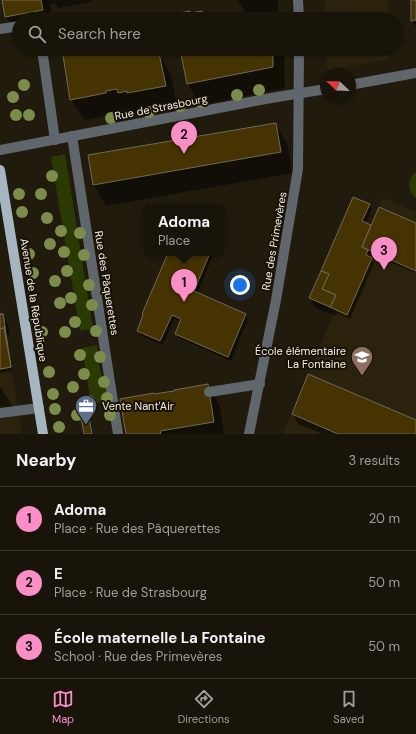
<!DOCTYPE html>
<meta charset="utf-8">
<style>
:root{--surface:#19140a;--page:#221d13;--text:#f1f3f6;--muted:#9f9e9c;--line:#37332b;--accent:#fa8fc7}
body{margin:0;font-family:"DM Sans",sans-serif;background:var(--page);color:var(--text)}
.compass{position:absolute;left:320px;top:68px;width:36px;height:36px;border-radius:50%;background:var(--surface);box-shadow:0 1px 3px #0004;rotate:293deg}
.you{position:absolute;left:240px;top:285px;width:14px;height:14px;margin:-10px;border:3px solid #fff;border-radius:50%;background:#1a73e8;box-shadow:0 0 0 6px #1a73e833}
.badge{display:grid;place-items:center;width:26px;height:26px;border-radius:50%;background:var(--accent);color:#111;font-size:13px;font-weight:700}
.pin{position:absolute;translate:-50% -33px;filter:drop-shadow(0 1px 2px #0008)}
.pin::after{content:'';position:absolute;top:21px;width:14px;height:12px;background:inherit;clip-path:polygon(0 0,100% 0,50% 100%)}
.popup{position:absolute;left:143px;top:204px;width:82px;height:52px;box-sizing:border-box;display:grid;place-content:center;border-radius:8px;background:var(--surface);filter:drop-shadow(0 1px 3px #0005);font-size:13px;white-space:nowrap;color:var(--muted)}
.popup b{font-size:15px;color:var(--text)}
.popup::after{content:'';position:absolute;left:50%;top:100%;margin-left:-8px;border:8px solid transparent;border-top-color:var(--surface)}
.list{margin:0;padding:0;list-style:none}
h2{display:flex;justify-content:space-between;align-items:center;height:52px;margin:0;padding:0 16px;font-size:17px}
h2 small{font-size:13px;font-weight:400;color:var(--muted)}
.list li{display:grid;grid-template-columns:26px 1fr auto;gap:12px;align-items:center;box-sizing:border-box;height:64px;padding:0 16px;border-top:1px solid var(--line)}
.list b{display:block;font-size:15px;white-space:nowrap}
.list p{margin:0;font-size:13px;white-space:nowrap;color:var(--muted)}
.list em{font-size:13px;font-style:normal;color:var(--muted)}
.icon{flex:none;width:22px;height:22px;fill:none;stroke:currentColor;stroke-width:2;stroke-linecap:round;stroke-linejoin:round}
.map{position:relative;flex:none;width:416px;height:434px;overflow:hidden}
.search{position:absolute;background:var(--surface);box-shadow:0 1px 3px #0004;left:12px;right:12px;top:12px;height:44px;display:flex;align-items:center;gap:10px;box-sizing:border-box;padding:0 14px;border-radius:22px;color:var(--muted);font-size:15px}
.sheet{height:244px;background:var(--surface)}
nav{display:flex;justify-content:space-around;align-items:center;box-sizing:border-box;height:56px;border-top:1px solid var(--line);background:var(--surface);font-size:11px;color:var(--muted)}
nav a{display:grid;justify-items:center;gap:2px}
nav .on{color:var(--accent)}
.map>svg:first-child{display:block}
.built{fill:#2b220e}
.green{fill:#2b3904}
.shadow{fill:#0007}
.building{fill:#453302;stroke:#706959}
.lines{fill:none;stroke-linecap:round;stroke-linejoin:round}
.minor{stroke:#60676c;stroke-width:10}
.major{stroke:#a6b5bf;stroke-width:10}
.tree{fill:#7c8c4b}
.labels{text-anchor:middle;stroke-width:4;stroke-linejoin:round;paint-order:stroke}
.street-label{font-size:11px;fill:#f2ede4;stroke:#181206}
.poi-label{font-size:11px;fill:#f2ede4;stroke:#181206;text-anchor:end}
</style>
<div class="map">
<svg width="416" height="434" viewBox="0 0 416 434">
<rect width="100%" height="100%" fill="#211b0e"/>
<g class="built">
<polygon points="324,0 388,0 389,19 325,19"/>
<polygon points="326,49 389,49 389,59 327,70"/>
<polygon points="383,198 416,212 416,434 283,434"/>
<polygon points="0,305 22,434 0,434"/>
</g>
<g class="green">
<polygon points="65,154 93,329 80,331 51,157"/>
<path d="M416,172V198C407,192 407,178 416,172Z"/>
<polygon points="97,345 98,355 101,354 102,359 98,360 102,379 105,378 109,401 91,403 82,348"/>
</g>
<g class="shadow">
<polygon points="3,0 91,0 91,2 58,8 56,4 50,4 53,19 19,19 19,37 18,38 6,16"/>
<polygon points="238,0 278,0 278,17 273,17 274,19 238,19 247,15"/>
<polygon points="412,0 416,0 416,27 412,20"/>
<polygon points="63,49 148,49 151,55 159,54 171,75 177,107 140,114 139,112 131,114 129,110 117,113 118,114 84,120 71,99"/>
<polygon points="181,49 284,49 285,88 200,105 188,84"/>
<polygon points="275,124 288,145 292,173 106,206 94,185"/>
<polygon points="369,205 372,209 365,224 372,226 416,224 416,273 371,254 369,258 371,259 374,263 350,319 337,313 336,316 316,308 310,298"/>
<polygon points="170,253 214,253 197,294 246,315 248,319 231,361 179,338 176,334 181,322 174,319 163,345 141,336 138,331"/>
<polygon points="0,315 2,315 8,324 10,337 7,337 12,371 0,373"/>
<polygon points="207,385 220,406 224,434 127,434 154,395"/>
<polygon points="0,386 13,407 4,414 0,407"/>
<polygon points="293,414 416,421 416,434 323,434 298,424"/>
<polygon points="89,418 91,422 93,434 85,434"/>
</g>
<g class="building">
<polygon points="2,0 41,0 43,10 5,17"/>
<polygon points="411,0 416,0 416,20 411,21"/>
<polygon points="190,11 190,13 202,11 203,19 175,19 174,14"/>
<rect x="237" y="14" width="35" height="5"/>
<polygon points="62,49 142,49 143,55 159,53 166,86 127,93 127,91 118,93 117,89 106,91 106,93 70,100"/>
<polygon points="180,49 273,49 273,67 187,84"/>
<polygon points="276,123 281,152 93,185 88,155"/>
<polygon points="353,197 370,204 362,221 371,225 362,247 368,250 366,255 372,258 347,315 330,307 336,295 322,289 329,274 321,271"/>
<polygon points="379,207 416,223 416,271 362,247"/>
<polygon points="168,253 210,253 194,291 246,314 228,357 175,334 181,319 172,315 160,341 137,331 143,315 142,314"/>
<polygon points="321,271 329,274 322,289 336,295 330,307 309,298"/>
<polygon points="0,314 3,314 11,367 0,369"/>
<polygon points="0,314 3,314 5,327 0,329"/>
<polygon points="4,328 11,367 0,369 0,329"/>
<polygon points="308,374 416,420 416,434 338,434 292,414"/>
<polygon points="208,384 214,422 160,431 161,434 126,434 120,399 154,393 154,394 174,391 174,390"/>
<polygon points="89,417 92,434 84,434 81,418"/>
</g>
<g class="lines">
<g class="minor">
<polyline points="298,0 299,19"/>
<polyline points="0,29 19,26"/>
<polyline points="42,49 55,140"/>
<polyline points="350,85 416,73"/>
<polyline points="72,136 118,434"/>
<polyline points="0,150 271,98 326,89"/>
<polyline points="209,392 260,384"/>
<polyline points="0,413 39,408"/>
<polyline points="249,434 276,300 298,169 299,49"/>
</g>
<polyline class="major" points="0,170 43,434"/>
</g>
<g class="tree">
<circle cx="24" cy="85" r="6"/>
<circle cx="259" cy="90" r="6"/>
<circle cx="237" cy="95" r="6"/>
<circle cx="13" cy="97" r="6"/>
<circle cx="201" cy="102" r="6"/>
<circle cx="180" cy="106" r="6"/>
<circle cx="149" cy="112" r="6"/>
<circle cx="16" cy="115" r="6"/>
<circle cx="29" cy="115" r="6"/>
<circle cx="111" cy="118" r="6"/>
<circle cx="52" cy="176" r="6"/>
<circle cx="19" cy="194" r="6"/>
<circle cx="41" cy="194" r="6"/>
<circle cx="22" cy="212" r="6"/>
<circle cx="47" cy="218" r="6"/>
<circle cx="61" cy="231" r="6"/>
<circle cx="80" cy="233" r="6"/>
<circle cx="50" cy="244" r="6"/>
<circle cx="64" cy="252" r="6"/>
<circle cx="29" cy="254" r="6"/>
<circle cx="84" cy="255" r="6"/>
<circle cx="67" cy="271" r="6"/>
<circle cx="33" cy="273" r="6"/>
<circle cx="55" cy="281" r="6"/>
<circle cx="89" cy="285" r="6"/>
<circle cx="71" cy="298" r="6"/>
<circle cx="60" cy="303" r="6"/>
<circle cx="92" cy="305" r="6"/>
<circle cx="75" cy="322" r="6"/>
<circle cx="96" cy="331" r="6"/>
<circle cx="42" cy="332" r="6"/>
<circle cx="65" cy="332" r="6"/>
<circle cx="80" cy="355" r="6"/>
<circle cx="100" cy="357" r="6"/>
<circle cx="49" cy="372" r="6"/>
<circle cx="84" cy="374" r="6"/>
<circle cx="104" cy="382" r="6"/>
<circle cx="73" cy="387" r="6"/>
<circle cx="53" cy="394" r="6"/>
<circle cx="107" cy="398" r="6"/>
<circle cx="89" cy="401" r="6"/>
<circle cx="55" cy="409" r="6"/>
<circle cx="77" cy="415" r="6"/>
<circle cx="110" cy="415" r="6"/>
<circle cx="59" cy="427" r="6"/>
</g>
<defs>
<g id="school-pin" transform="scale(1.15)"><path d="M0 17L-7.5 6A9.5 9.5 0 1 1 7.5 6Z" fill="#8d6e63" stroke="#181206"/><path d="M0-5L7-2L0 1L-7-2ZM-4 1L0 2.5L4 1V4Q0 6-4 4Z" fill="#fff"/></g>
<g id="office-pin" transform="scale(1.15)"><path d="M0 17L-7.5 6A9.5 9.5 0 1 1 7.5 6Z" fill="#5c6f8a" stroke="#181206"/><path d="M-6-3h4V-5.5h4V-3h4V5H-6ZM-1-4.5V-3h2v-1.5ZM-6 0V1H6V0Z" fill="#fff"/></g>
</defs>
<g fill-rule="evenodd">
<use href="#school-pin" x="362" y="357"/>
<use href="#office-pin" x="86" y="406"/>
</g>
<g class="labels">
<g class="street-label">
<text transform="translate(161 107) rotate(-11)" y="4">Rue de Strasbourg</text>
<text transform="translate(274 241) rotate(-80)" y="4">Rue des Primevères</text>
<text transform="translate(107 283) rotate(81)" y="4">Rue des Pâquerettes</text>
<text transform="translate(34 300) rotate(81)" y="4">Avenue de la République</text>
</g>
<g class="poi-label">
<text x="346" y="355">École élémentaire<tspan x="346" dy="13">La Fontaine</tspan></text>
<text x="102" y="410" text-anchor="start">Vente Nant'Air</text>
</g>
</g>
</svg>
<svg class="compass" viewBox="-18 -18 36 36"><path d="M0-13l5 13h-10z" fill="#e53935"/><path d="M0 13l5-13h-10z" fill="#9f9e9c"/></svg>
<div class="you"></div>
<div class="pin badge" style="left:184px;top:302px">1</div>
<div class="popup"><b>Adoma</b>Place</div>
<div class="pin badge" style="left:184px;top:154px">2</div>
<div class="pin badge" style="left:384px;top:270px">3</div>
<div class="search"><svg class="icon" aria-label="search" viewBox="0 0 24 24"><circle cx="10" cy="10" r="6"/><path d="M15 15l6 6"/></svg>Search here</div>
</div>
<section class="sheet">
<h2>Nearby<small>3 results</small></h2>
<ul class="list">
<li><span class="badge">1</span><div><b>Adoma</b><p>Place · Rue des Pâquerettes</p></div><em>20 m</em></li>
<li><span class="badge">2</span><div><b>E</b><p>Place · Rue de Strasbourg</p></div><em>50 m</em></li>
<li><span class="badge">3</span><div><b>École maternelle La Fontaine</b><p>School · Rue des Primevères</p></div><em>50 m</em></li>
</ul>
</section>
<nav>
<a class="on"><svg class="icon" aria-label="map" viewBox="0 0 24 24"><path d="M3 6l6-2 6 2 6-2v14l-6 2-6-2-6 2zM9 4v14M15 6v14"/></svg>Map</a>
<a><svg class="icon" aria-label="directions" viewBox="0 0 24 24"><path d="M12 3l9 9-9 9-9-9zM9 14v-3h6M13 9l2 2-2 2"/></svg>Directions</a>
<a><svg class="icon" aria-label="saved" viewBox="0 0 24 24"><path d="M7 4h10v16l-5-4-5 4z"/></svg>Saved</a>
</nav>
